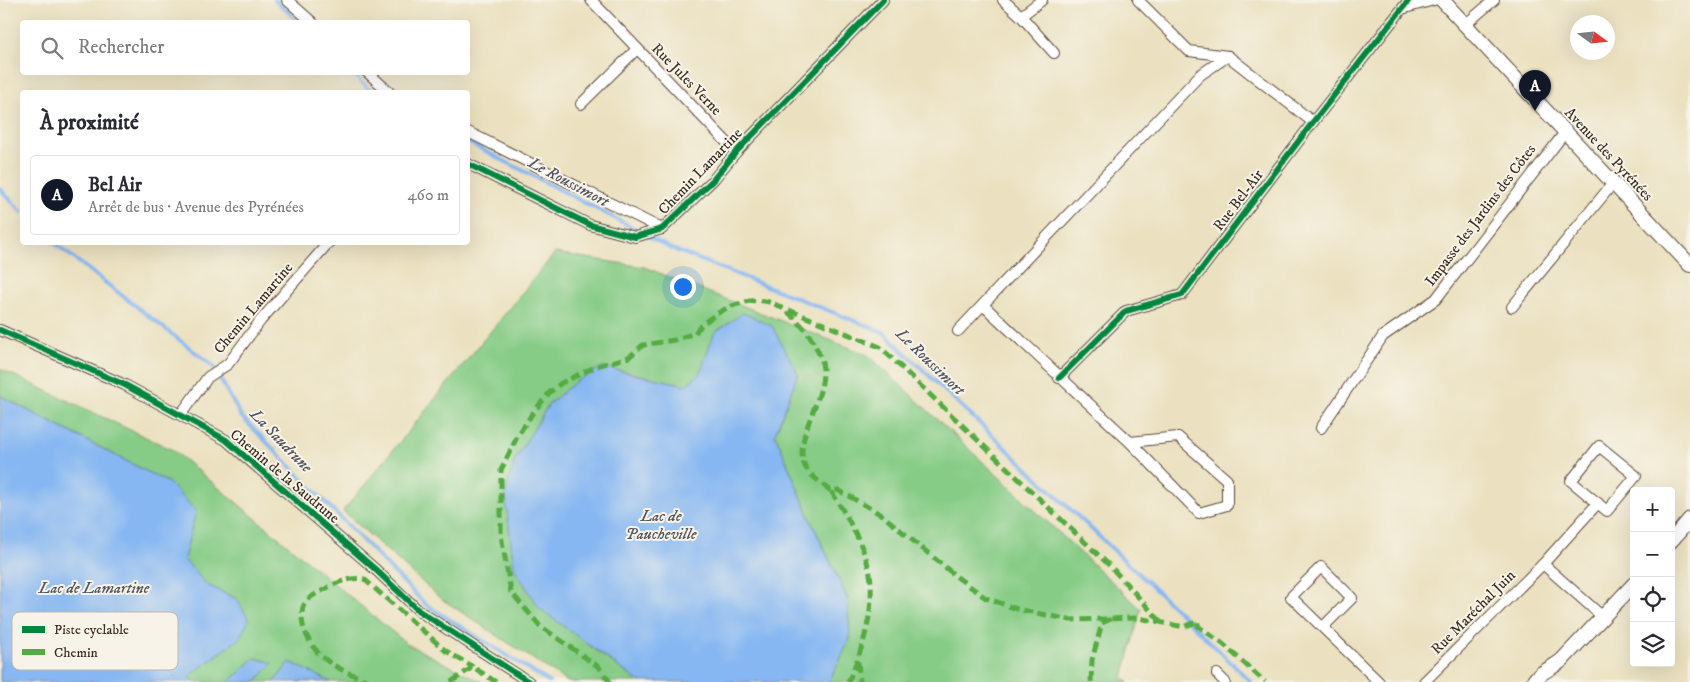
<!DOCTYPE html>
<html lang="fr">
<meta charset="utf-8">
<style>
:root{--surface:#fff;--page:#f2f2f3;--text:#2b2b33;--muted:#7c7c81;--line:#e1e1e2;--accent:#111827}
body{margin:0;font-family:"IM FELL DW Pica",serif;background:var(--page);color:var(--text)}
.controls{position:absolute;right:15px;bottom:15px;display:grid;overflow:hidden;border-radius:5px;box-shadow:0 5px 20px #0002}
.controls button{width:45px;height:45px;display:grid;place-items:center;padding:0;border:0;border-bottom:1px solid var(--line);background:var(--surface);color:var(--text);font:25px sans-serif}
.compass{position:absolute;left:1570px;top:15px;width:45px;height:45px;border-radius:50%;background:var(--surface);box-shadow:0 5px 20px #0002;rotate:105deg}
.you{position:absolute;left:682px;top:286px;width:18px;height:18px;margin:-12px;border:4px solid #fff;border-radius:50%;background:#1a73e8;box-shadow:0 0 0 8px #1a73e833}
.badge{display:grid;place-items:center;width:32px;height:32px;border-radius:50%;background:var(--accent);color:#fff;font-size:16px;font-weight:700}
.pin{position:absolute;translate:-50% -41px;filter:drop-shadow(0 1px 2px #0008)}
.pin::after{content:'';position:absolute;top:26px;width:18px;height:15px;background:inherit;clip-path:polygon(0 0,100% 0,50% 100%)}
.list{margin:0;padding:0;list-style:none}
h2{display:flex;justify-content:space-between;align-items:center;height:65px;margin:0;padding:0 20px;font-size:21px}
h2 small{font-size:16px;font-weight:400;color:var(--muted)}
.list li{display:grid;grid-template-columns:32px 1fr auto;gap:15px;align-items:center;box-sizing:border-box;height:80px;margin:0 10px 10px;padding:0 10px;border:1px solid var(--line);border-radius:5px}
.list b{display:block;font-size:19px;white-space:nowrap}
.list p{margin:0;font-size:16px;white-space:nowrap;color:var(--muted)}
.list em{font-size:16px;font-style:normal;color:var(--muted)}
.icon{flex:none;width:28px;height:28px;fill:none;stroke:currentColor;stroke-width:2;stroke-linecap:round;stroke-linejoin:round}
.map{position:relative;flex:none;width:1690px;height:682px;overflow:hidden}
.search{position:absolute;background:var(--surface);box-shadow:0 5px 20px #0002;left:20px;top:20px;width:450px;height:55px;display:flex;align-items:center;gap:12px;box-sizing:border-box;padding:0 18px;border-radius:5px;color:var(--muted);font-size:19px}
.panel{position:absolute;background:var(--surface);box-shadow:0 5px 20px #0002;left:20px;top:90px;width:450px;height:155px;border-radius:5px}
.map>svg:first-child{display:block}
.green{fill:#86cc86;stroke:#607b52}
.water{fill:#86b7f2;stroke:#607088}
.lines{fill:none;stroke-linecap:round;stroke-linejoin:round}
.stream{stroke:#86b7f2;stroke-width:4}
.street-casing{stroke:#554536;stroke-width:12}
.secondary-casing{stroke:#554536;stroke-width:16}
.street{stroke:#fff;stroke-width:10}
.secondary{stroke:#fff;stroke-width:14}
.quiet{stroke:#55ab43;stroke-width:5;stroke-dasharray:10 5;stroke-linecap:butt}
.cycleway-casing{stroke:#f7f3e8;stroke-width:9}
.cycleway{stroke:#00873e;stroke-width:6}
.labels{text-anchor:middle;stroke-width:4;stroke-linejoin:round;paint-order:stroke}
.street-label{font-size:15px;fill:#3b2a1e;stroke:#f7f3e8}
.water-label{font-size:16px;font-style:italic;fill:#52545e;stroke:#f7f3e8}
.key{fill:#f7f3e8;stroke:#bfb7ab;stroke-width:1}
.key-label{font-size:14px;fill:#3b2a1e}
</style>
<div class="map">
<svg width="1690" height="682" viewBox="0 0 1690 682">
<rect width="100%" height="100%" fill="#f7f3e8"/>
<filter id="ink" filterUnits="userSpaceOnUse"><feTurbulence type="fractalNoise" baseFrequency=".02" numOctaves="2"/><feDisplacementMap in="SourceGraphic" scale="10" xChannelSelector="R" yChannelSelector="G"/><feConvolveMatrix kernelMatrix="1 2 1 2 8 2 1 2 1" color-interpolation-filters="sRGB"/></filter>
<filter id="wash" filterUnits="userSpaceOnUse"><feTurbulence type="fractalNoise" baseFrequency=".0096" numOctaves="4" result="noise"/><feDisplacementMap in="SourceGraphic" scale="20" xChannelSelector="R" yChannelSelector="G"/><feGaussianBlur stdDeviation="1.12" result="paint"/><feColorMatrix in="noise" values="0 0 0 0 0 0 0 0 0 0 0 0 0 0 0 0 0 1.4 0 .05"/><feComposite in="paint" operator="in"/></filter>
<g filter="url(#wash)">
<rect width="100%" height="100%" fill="#ebe1c0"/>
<g class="green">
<polygon points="555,253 644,267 868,355 1141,609 1123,677 1129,682 829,682 850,639 847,597 812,523 775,434 798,374 714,333 700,373 686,385 602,367 549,404 515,460 505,495 591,647 639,682 568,682 440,598 343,511"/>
<polygon points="0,369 173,450 407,644 482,682 331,682 290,662 274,682 255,682 272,663 255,658 229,682 194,682 189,676 239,639 237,599 207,585 183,559 169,483 0,396"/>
</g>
<g class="water">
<polygon points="743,313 772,326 798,374 775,434 812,523 847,597 850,639 829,682 639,682 539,608 514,568 505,495 515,460 549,404 575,382 602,367 686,385 700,373 714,333"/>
<polygon points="0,396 169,483 196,511 184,559 207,585 237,599 249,620 239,639 189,676 194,682 0,682"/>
<polygon points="255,658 273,663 255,682 229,682"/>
<polygon points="290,662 331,682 274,682"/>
</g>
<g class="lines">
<g class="stream">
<polyline points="275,0 299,22"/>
<polyline points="351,72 372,92"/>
<polyline points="468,142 641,232"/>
<polyline points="0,189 22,212"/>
<polyline points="647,236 670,248 883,332 1177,610 1251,682"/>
<polyline points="53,242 213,366 241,416 425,604 549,682"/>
</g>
</g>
</g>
<g filter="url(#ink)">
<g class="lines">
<g class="street-casing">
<g id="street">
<polyline points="287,0 312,22"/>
<polyline points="591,0 736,152"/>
<polyline points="1003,0 1021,16 1042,0"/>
<polyline points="1138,0 1189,51 1228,56"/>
<polyline points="1405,8 1434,0"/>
<polyline points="1021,16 1054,53"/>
<polyline points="1466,24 1494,0"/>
<polyline points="367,72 389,92"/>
<polyline points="581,104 637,49"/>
<polyline points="468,132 662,229"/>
<polyline points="468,164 590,225 635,237 662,229 713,180 736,152 883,0"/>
<polyline points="983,305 1130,442 1199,513 1227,505 1227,480 1178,437 1130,442"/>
<polyline points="1512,307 1614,182"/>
<polyline points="0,330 125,385 226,440 376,570 419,611 529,682"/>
<polyline points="958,331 1200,75 1228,56 1313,122"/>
<polyline points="1059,378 1126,311 1182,295 1313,122 1409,0"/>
<polyline points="181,414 208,377 228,364 261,320 329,242"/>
<polyline points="1321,428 1383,336 1436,299 1566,131"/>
<polygon points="1599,446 1636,476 1607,511 1571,481"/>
<polyline points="1543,564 1604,618"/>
<polyline points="1323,627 1352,598 1321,567 1291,597 1379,682"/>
<polyline points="1217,674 1225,682"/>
<polyline points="1424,682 1543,564 1598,503"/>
</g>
</g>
<g class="secondary-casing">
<g id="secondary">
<polyline points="1442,0 1690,265"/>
<polyline points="1671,541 1690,519"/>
<path d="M1533,682C1539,672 1553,668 1562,660L1634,584"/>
</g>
</g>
<use href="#street" class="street"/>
<use href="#secondary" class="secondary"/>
<g class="quiet">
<polyline points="789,310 880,347 1111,567 1161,622"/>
<path d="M831,491C846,515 869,552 871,582C873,617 862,651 848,682"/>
<polyline points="858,662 860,682"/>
<path d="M371,682C341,670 316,662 304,629C302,622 300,610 305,603C309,596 321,592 327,588C338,582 351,577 364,579L446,651L473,667"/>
<polyline points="451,682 473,667 496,682"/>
<path d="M610,682L599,667L540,626L511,592L501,535V470L518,435L532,414L549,393L561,383L597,366L629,357L643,345L674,340L695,333C702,322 722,309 735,305C744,302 754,299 764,301C790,304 821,344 823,369C824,399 802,424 802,454C802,472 818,480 831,491L838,490L882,515L957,577L986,598L1017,609L1071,620L1139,618L1184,627L1198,621V626L1223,644L1265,682"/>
<polyline points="1091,682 1092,660 1102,623 1111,619"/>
</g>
<g class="cycleway-casing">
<g id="cycleway">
<polyline points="468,164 590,225 635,237 662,229 713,180 736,152 883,0"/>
<polyline points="0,330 125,385 226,440 376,570 419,611 529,682"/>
<polyline points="1059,378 1126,311 1182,295 1313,122 1409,0"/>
</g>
</g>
<use href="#cycleway" class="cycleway"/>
</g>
</g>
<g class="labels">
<g class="street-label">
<text transform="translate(687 79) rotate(46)" y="5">Rue Jules Verne</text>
<text transform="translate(1609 154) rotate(47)" y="5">Avenue des Pyrénées</text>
<text transform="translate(700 171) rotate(-46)" y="5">Chemin Lamartine</text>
<text transform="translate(1238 200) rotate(-53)" y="5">Rue Bel-Air</text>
<text transform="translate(1480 215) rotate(-53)" y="5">Impasse des Jardins des Côtes</text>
<text transform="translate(253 308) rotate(-50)" y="5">Chemin Lamartine</text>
<text transform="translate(285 476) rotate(40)" y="5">Chemin de la Saudrune</text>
<text transform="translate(1473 612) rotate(-45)" y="5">Rue Maréchal Juin</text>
</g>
<g class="water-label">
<text transform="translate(569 181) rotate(28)" y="6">Le Roussimort</text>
<text transform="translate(931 361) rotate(44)" y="6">Le Roussimort</text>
<text transform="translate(282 440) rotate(46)" y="6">La Saudrune</text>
<text x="661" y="521">Lac de<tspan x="661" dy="18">Paucheville</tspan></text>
<text x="94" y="593">Lac de Lamartine</text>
</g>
</g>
<rect x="12" y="612" width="166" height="58" rx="8" class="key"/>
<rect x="22" y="626" width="23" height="7" fill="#00873e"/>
<rect x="22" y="649" width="23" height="6" fill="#55ab43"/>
<g class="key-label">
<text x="54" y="634">Piste cyclable</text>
<text x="54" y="657">Chemin</text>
</g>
</svg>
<div class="controls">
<button>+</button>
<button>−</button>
<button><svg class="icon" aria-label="locate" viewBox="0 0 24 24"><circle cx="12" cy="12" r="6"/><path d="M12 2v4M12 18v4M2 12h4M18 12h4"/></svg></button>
<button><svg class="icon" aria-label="layers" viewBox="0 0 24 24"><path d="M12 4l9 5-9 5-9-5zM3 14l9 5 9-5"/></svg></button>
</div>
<svg class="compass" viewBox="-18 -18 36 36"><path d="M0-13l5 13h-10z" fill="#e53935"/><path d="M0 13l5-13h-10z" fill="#7c7c81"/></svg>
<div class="you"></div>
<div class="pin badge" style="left:1535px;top:111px">A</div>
<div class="search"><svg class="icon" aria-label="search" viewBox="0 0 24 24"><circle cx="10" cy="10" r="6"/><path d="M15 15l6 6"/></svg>Rechercher</div>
<section class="panel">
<h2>À proximité<small></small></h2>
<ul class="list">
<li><span class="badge">A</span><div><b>Bel Air</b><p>Arrêt de bus · Avenue des Pyrénées</p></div><em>460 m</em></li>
</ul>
</section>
</div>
